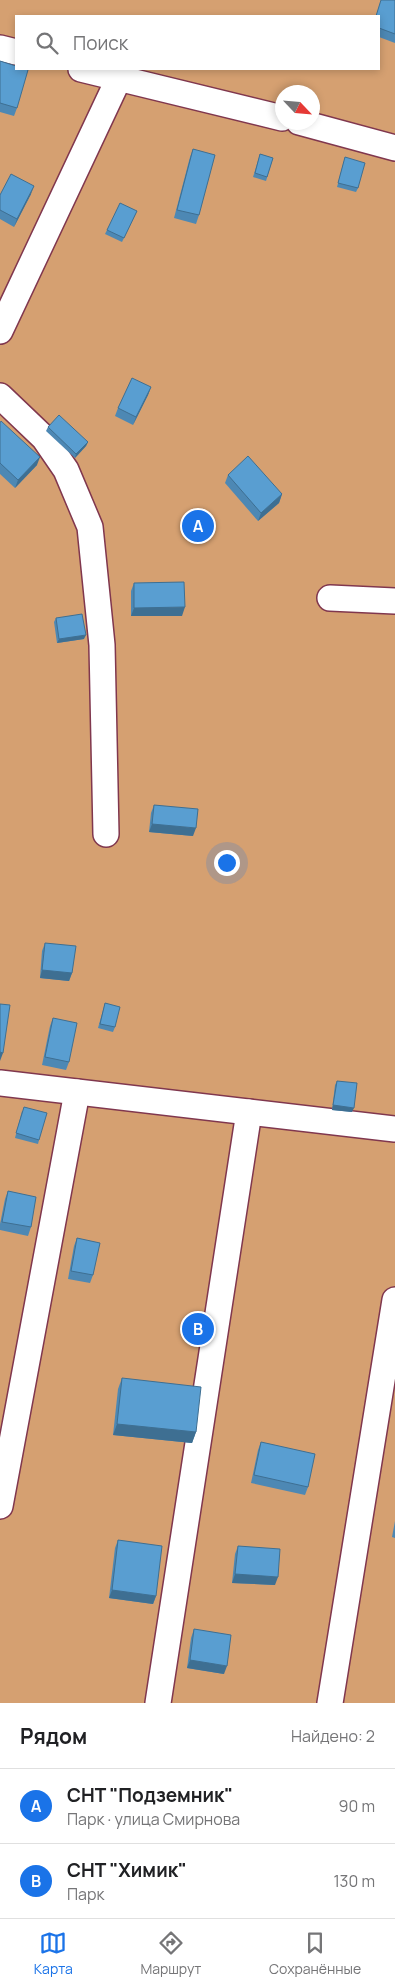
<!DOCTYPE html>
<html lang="ru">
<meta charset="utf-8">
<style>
:root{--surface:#fff;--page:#f6f6f6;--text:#202124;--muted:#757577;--line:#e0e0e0;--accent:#1a73e8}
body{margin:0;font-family:Manrope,sans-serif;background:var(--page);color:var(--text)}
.compass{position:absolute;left:275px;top:85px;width:45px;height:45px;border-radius:50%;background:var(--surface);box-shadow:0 2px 8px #0003;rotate:116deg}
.you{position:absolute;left:226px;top:862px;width:18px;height:18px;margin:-12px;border:4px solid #fff;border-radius:50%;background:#1a73e8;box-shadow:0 0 0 8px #1a73e833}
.badge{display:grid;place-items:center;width:32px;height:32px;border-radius:50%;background:var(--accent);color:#fff;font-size:16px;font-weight:700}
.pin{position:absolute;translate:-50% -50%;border:2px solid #fff;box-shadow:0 1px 5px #0006}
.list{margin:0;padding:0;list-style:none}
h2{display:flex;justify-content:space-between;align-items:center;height:65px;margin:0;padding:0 20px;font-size:21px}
h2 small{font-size:16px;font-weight:400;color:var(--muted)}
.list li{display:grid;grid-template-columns:32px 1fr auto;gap:15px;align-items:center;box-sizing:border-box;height:75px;padding:0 20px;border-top:1px solid var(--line)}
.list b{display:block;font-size:19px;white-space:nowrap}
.list p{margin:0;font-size:16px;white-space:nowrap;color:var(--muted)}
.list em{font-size:16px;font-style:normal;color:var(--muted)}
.icon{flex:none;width:28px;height:28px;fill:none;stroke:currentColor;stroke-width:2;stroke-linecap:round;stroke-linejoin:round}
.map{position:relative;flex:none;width:395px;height:1703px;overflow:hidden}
.search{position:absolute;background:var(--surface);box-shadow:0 2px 8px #0003;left:15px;right:15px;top:15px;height:55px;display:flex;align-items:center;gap:12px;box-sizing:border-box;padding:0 18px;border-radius:0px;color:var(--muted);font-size:19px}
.sheet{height:215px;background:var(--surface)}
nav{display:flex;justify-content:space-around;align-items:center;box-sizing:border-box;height:70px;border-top:1px solid var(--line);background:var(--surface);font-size:14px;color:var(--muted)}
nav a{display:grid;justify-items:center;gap:2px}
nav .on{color:var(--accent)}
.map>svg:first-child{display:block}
.green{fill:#d5a071;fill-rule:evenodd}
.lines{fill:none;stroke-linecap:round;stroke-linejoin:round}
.minor-casing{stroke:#80374e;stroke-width:28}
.minor{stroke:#fff;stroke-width:25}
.wall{fill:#4d88b4}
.shaded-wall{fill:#3e6f92}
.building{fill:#599ed1;stroke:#3e6f92}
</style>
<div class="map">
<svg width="395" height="1703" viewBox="0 0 395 1703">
<rect width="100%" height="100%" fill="#f5b1c2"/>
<path class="green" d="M0,0H395V1703H0ZM16,16H379V69H16ZM282,92H312V122H282Z"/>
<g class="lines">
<g class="minor-casing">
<g id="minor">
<polyline points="0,48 16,52"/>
<polyline points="81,69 282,118"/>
<polyline points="299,122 395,148"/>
<polyline points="0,331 119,78"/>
<polyline points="0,396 44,438 66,470 90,527 102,645 106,834"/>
<polyline points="330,598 395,601"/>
<polyline points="0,1083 395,1129"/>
<polyline points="0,1506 77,1092"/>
<polyline points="158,1703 249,1112"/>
<polyline points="330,1703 395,1300"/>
</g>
</g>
<use href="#minor" class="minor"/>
</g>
<g class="wall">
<polygon points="395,0 395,43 379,37 379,16"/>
<polygon points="0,61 17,108 14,116 0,112"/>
<polygon points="193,149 199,215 196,224 174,218 190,157"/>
<polygon points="260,154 273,158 266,181 253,177"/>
<polygon points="345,157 358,188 356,192 337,187"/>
<polygon points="31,194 14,227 0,219 0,195"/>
<polygon points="137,211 122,242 105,234 107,230"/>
<polygon points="151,387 148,395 133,425 115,416 118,408"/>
<polygon points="0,423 37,465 15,488 0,474"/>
<polygon points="48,427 88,442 86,446 75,458 46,431"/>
<polygon points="228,475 282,494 279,503 258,521 225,483"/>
<polygon points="134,583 182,616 131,616 131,591"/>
<polygon points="56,618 84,639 57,643 54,622"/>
<polygon points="154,805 193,836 149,832 151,813"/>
<polygon points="45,943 72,973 69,981 40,978 42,951"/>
<polygon points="105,1003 115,1027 113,1032 98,1028"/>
<polygon points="53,1018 69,1062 66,1070 42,1065 50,1026"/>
<polygon points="337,1081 352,1112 332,1110 335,1085"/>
<polygon points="22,1111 39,1140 38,1144 15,1138"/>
<polygon points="8,1191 31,1227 28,1236 0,1230 0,1224 5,1199"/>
<polygon points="77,1238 93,1275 90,1283 68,1279 74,1246"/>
<polygon points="122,1378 196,1432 192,1443 113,1435 118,1389"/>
<polygon points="261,1442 308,1487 305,1495 251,1483 258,1450"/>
<polygon points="395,1521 395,1538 392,1537"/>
<polygon points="118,1540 156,1596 153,1604 109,1598 115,1548"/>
<polygon points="238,1546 275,1585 232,1583 235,1554"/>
<polygon points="194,1629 224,1674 187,1668 191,1638"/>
</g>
<g class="shaded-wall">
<polygon points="34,186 31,194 14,227 17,219"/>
<polygon points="151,387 148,395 133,425 136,417"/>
<polygon points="88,442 86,446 75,458 76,454"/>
<polygon points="40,457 37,465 15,488 18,480"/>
<polygon points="282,494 279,503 258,521 261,513"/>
<polygon points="185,607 182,616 131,616 134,608"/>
<polygon points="86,635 84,639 57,643 59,639"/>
<polygon points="152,824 196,828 193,836 149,832"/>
<polygon points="42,970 72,973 69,981 40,978"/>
<polygon points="0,1052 3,1053 0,1061"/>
<polygon points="333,1105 354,1108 352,1112 332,1110"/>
<polygon points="117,1424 196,1432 192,1443 113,1435"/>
<polygon points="235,1574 278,1577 275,1585 232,1583"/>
<polygon points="112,1590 156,1596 153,1604 109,1598"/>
<polygon points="190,1660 227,1666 224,1674 187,1668"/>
</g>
<g class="building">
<polygon points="381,0 395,0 395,34 379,28 379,16 376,16"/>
<polygon points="0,61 16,66 16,69 25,69 28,70 17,108 0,103"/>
<polygon points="193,149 215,155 199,215 177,210"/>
<polygon points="260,154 273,158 267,177 255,173"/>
<polygon points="345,157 365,163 358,188 338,183"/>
<polygon points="11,174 34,186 17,219 0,210 0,195"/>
<polygon points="120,203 137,211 124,238 107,230"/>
<polygon points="132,378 151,387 136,417 118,408"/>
<polygon points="59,415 88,442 76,454 48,427"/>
<polygon points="1,421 40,457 18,480 0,463 0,423"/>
<polygon points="248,456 282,494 261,513 228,475"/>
<polygon points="184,582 185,607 134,608 134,583"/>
<polygon points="82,614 86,635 59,639 56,618"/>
<polygon points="154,805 198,809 196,828 152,824"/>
<polygon points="45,943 76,946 72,973 42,970"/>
<polygon points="105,1003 120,1007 115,1027 100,1024"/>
<polygon points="0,1004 10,1005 3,1053 0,1052"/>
<polygon points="53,1018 77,1023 69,1062 45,1057"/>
<polygon points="337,1081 357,1083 354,1108 333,1105"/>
<polygon points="24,1107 47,1113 39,1140 16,1133"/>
<polygon points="8,1191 36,1197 31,1227 2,1222"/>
<polygon points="77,1238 100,1243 93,1275 71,1271"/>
<polygon points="122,1378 201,1387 196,1432 117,1424"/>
<polygon points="261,1442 315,1454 308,1487 254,1475"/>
<polygon points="118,1540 162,1546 156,1596 112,1590"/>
<polygon points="238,1546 280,1549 278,1577 235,1574"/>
<polygon points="194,1629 231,1635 227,1666 190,1660"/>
</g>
</svg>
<svg class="compass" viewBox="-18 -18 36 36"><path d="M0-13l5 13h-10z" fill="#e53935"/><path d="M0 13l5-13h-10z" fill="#757577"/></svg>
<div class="you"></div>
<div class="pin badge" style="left:198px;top:526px">A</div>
<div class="pin badge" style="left:198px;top:1329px">B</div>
<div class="search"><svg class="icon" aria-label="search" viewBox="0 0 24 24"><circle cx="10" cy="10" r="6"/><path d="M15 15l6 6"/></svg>Поиск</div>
</div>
<section class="sheet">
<h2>Рядом<small>Найдено: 2</small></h2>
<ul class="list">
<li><span class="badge">A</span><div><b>СНТ &quot;Подземник&quot;</b><p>Парк · улица Смирнова</p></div><em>90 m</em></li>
<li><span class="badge">B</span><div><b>СНТ &quot;Химик&quot;</b><p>Парк</p></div><em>130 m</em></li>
</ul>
</section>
<nav>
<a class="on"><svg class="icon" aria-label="map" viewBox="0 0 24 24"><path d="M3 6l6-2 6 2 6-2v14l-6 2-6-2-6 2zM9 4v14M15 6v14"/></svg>Карта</a>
<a><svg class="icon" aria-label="directions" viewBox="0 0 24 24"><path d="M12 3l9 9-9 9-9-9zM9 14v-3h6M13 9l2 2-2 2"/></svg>Маршрут</a>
<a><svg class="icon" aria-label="saved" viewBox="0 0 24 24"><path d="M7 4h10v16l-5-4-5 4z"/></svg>Сохранённые</a>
</nav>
